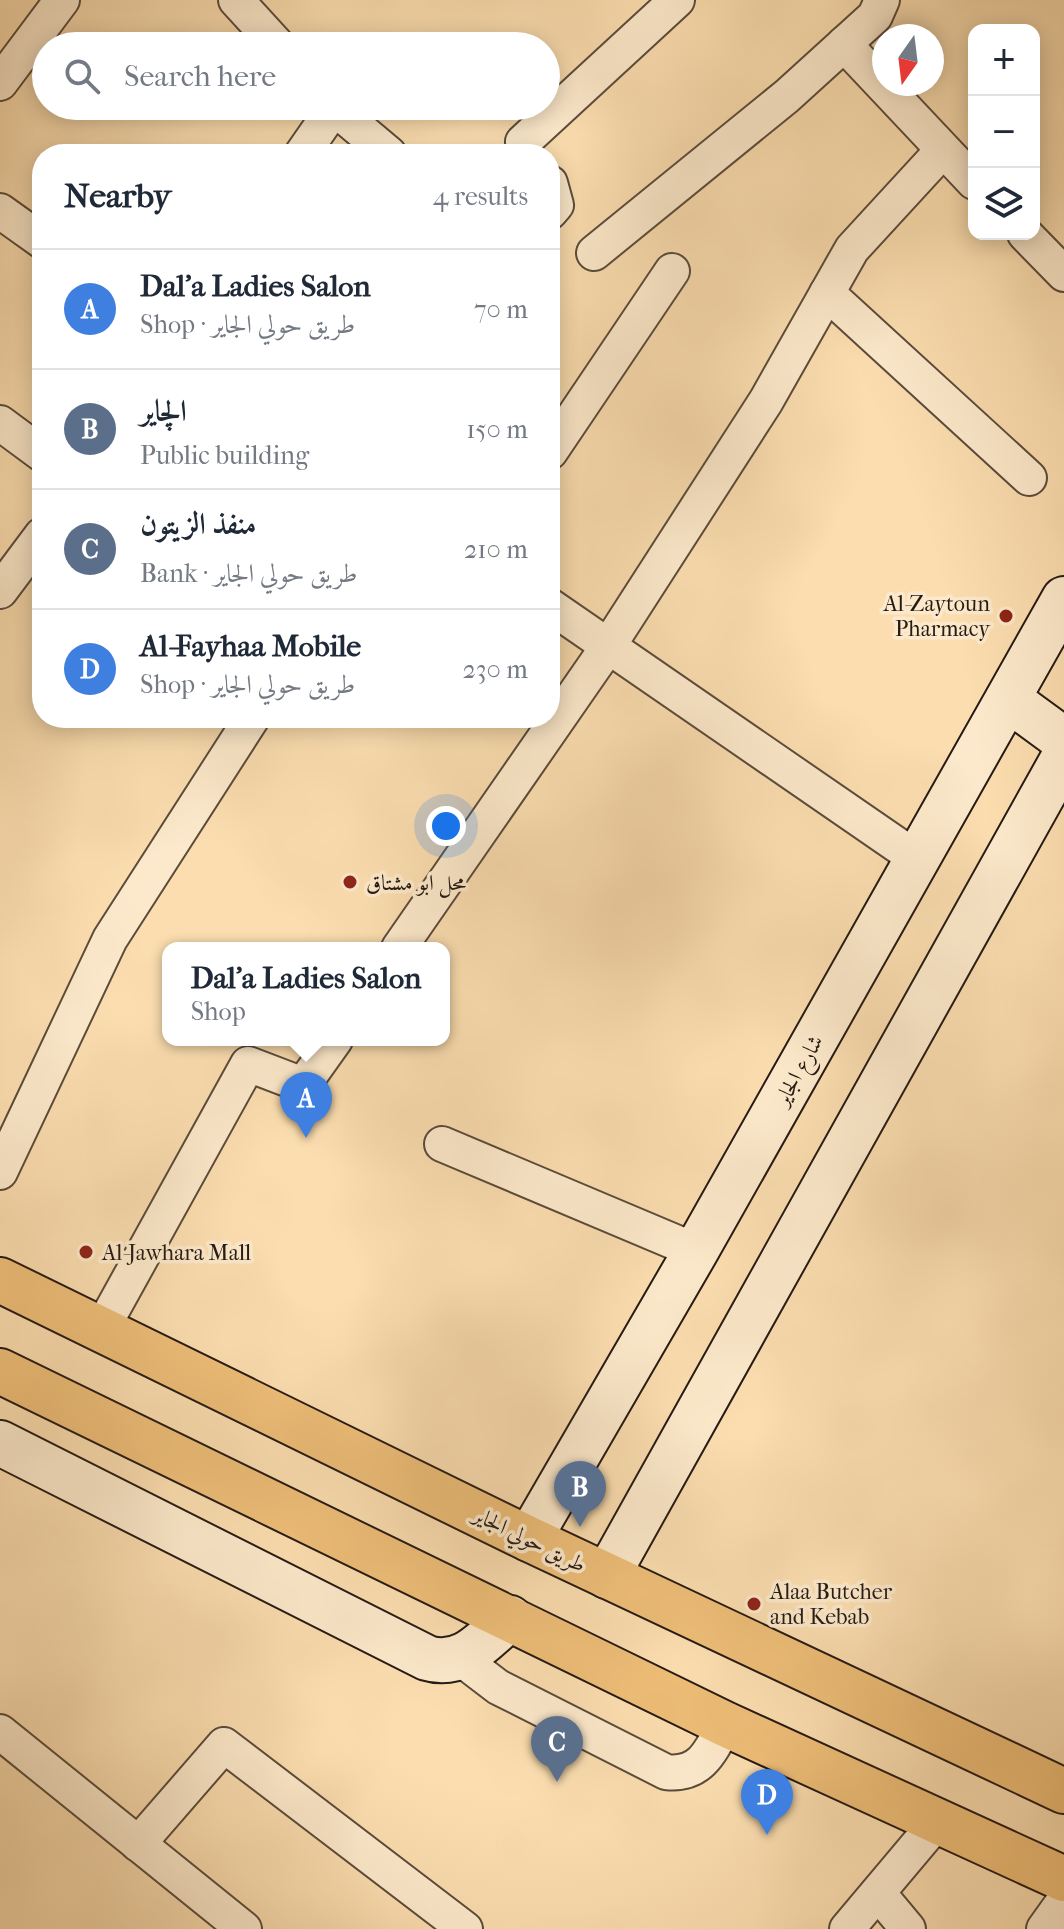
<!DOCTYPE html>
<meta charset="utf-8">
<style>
:root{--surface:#fff;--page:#f2f2f3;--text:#1f2937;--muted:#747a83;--line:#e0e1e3;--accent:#0f766e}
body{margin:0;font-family:"IM FELL French Canon",Amiri,serif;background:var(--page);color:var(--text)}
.controls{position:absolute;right:24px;top:24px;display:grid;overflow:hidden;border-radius:16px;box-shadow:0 4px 20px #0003}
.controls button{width:72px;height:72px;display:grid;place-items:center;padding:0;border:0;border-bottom:2px solid var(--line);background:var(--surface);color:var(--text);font:40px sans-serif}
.compass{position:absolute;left:872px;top:24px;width:72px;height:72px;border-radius:50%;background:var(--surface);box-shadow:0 4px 20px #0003;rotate:194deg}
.you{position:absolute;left:446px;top:826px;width:28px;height:28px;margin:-20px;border:6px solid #fff;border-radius:50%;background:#1a73e8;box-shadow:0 0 0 12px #1a73e833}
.badge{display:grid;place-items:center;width:52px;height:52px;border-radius:50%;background:var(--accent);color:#fff;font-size:26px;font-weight:700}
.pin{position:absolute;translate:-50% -66px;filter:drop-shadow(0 2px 4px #0008)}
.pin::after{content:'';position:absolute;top:42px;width:28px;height:24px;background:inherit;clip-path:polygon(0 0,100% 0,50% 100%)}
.popup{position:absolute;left:162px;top:942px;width:288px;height:104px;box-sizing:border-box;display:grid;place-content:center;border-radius:16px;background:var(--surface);filter:drop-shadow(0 2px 6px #0005);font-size:26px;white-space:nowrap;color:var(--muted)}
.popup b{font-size:30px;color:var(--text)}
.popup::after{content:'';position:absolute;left:50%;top:100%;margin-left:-16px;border:16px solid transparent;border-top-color:var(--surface)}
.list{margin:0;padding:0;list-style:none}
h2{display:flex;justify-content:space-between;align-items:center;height:104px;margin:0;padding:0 32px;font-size:34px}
h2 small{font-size:26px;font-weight:400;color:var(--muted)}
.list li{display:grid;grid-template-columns:52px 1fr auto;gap:24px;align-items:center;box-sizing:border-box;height:120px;padding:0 32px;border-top:2px solid var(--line)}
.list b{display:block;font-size:30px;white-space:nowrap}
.list p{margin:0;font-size:26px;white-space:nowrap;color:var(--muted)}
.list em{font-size:26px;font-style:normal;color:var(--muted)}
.icon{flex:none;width:44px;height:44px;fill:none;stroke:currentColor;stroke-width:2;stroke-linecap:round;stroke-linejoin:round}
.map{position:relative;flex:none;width:1064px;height:1929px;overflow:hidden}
.search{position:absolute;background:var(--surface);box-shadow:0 4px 20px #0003;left:32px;top:32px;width:528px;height:88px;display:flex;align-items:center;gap:20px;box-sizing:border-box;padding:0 28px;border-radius:44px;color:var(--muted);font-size:30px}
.panel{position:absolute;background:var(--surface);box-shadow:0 4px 20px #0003;left:32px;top:144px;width:528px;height:584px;border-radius:32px}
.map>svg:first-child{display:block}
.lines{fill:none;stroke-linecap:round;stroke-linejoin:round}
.street-casing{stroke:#5b4b3b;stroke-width:38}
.secondary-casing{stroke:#261a14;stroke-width:48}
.highway-casing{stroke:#261a14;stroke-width:48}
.street{stroke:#fce9cb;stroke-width:34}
.secondary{stroke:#fce9cb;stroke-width:44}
.highway{stroke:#eebe78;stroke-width:44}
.poi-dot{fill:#8f2418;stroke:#fce9cb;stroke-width:3}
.labels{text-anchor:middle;stroke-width:7;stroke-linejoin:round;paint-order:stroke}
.poi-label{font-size:22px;fill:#261a14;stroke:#fce9cb;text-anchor:start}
.street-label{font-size:22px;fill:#261a14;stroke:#fce9cb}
</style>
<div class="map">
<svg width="1064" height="1929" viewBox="0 0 1064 1929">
<rect width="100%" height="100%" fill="#fbddaf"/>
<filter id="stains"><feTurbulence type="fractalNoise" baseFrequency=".0025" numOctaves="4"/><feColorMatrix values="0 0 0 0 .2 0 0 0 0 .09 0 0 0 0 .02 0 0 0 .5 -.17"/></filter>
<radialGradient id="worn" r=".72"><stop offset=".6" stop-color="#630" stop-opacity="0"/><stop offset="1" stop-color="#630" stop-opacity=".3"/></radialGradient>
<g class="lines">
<g class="street-casing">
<g id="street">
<polyline points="236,0 278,46"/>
<polyline points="844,44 974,182"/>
<polyline points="0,83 62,0"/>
<polyline points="332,106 389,154"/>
<polyline points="302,154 334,108"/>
<polyline points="525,154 523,142 677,0"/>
<polyline points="550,183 556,205 550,212"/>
<polyline points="0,211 42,241"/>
<polyline points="1025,234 1064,274"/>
<polyline points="594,253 787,96 875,16 882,0"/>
<polyline points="827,293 1029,478"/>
<polyline points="0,423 42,454"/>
<polyline points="550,452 672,271"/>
<polyline points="0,591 42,535"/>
<polyline points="550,606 916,858"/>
<polyline points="399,948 607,648 766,401 852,249 943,150"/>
<polyline points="442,1144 696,1251"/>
<polyline points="0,1172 110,939 252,718"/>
<polyline points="101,1330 248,1064 303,1085 335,1040"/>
<path d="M460,1658L498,1687L666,1772C701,1776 711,1751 725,1724"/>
<polyline points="0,1732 244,1929"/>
<polyline points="138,1844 224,1745 465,1929"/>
<polyline points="878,1893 908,1929"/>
<polyline points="847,1929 937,1822"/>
<polyline points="1044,1929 1064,1901"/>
</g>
</g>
<g class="secondary-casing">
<g id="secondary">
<polyline points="1008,699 1064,740"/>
<path d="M0,1443L427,1658C463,1669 485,1639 510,1618"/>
<polyline points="529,1539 696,1251 1064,599"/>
<polyline points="607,1576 1064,757"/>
</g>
</g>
<g class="highway-casing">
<g id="highway">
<polyline points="0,1280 529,1539 1064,1791"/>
<polyline points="0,1371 725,1724 1064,1879"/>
</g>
</g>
<use href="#street" class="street"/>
<use href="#secondary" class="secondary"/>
<use href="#highway" class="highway"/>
</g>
<g class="poi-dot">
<circle cx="1006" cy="616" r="8"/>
<circle cx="350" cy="882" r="8"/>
<circle cx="86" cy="1252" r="8"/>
<circle cx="754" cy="1604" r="8"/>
</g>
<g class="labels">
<g class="poi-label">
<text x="990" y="611" text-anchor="end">Al-Zaytoun<tspan x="990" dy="25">Pharmacy</tspan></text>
<text x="366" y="890">محل ابو مشتاق</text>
<text x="102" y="1260">Al-Jawhara Mall</text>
<text x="770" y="1599">Alaa Butcher<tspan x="770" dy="25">and Kebab</tspan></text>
</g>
<g class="street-label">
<text transform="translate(798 1070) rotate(-61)" y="8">شارع الجاير</text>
<text transform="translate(530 1539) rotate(26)" y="8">طريق حولي الجاير</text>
</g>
</g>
<rect width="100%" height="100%" filter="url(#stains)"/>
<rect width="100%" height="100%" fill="url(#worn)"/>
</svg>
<div class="controls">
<button>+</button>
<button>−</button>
<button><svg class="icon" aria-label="layers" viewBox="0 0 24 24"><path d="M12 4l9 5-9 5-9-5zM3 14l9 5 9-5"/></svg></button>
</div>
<svg class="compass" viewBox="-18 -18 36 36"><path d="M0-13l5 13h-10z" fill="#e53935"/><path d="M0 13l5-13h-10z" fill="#747a83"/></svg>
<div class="you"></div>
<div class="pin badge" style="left:306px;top:1138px;background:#3f7fe0">A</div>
<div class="popup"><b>Dal’a Ladies Salon</b>Shop</div>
<div class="pin badge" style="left:580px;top:1527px;background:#5c6f8a">B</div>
<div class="pin badge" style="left:557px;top:1782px;background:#5c6f8a">C</div>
<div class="pin badge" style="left:767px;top:1835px;background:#3f7fe0">D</div>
<div class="search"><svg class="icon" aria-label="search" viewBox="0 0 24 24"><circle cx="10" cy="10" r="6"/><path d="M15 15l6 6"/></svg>Search here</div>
<section class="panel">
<h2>Nearby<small>4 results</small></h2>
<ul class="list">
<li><span class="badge" style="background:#3f7fe0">A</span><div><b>Dal’a Ladies Salon</b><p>Shop · طريق حولي الجاير</p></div><em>70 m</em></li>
<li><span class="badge" style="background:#5c6f8a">B</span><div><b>الچاير</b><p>Public building</p></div><em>150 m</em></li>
<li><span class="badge" style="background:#5c6f8a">C</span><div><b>منفذ الزيتون</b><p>Bank · طريق حولي الجاير</p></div><em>210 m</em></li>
<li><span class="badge" style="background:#3f7fe0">D</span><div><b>Al-Fayhaa Mobile</b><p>Shop · طريق حولي الجاير</p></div><em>230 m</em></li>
</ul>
</section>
</div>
